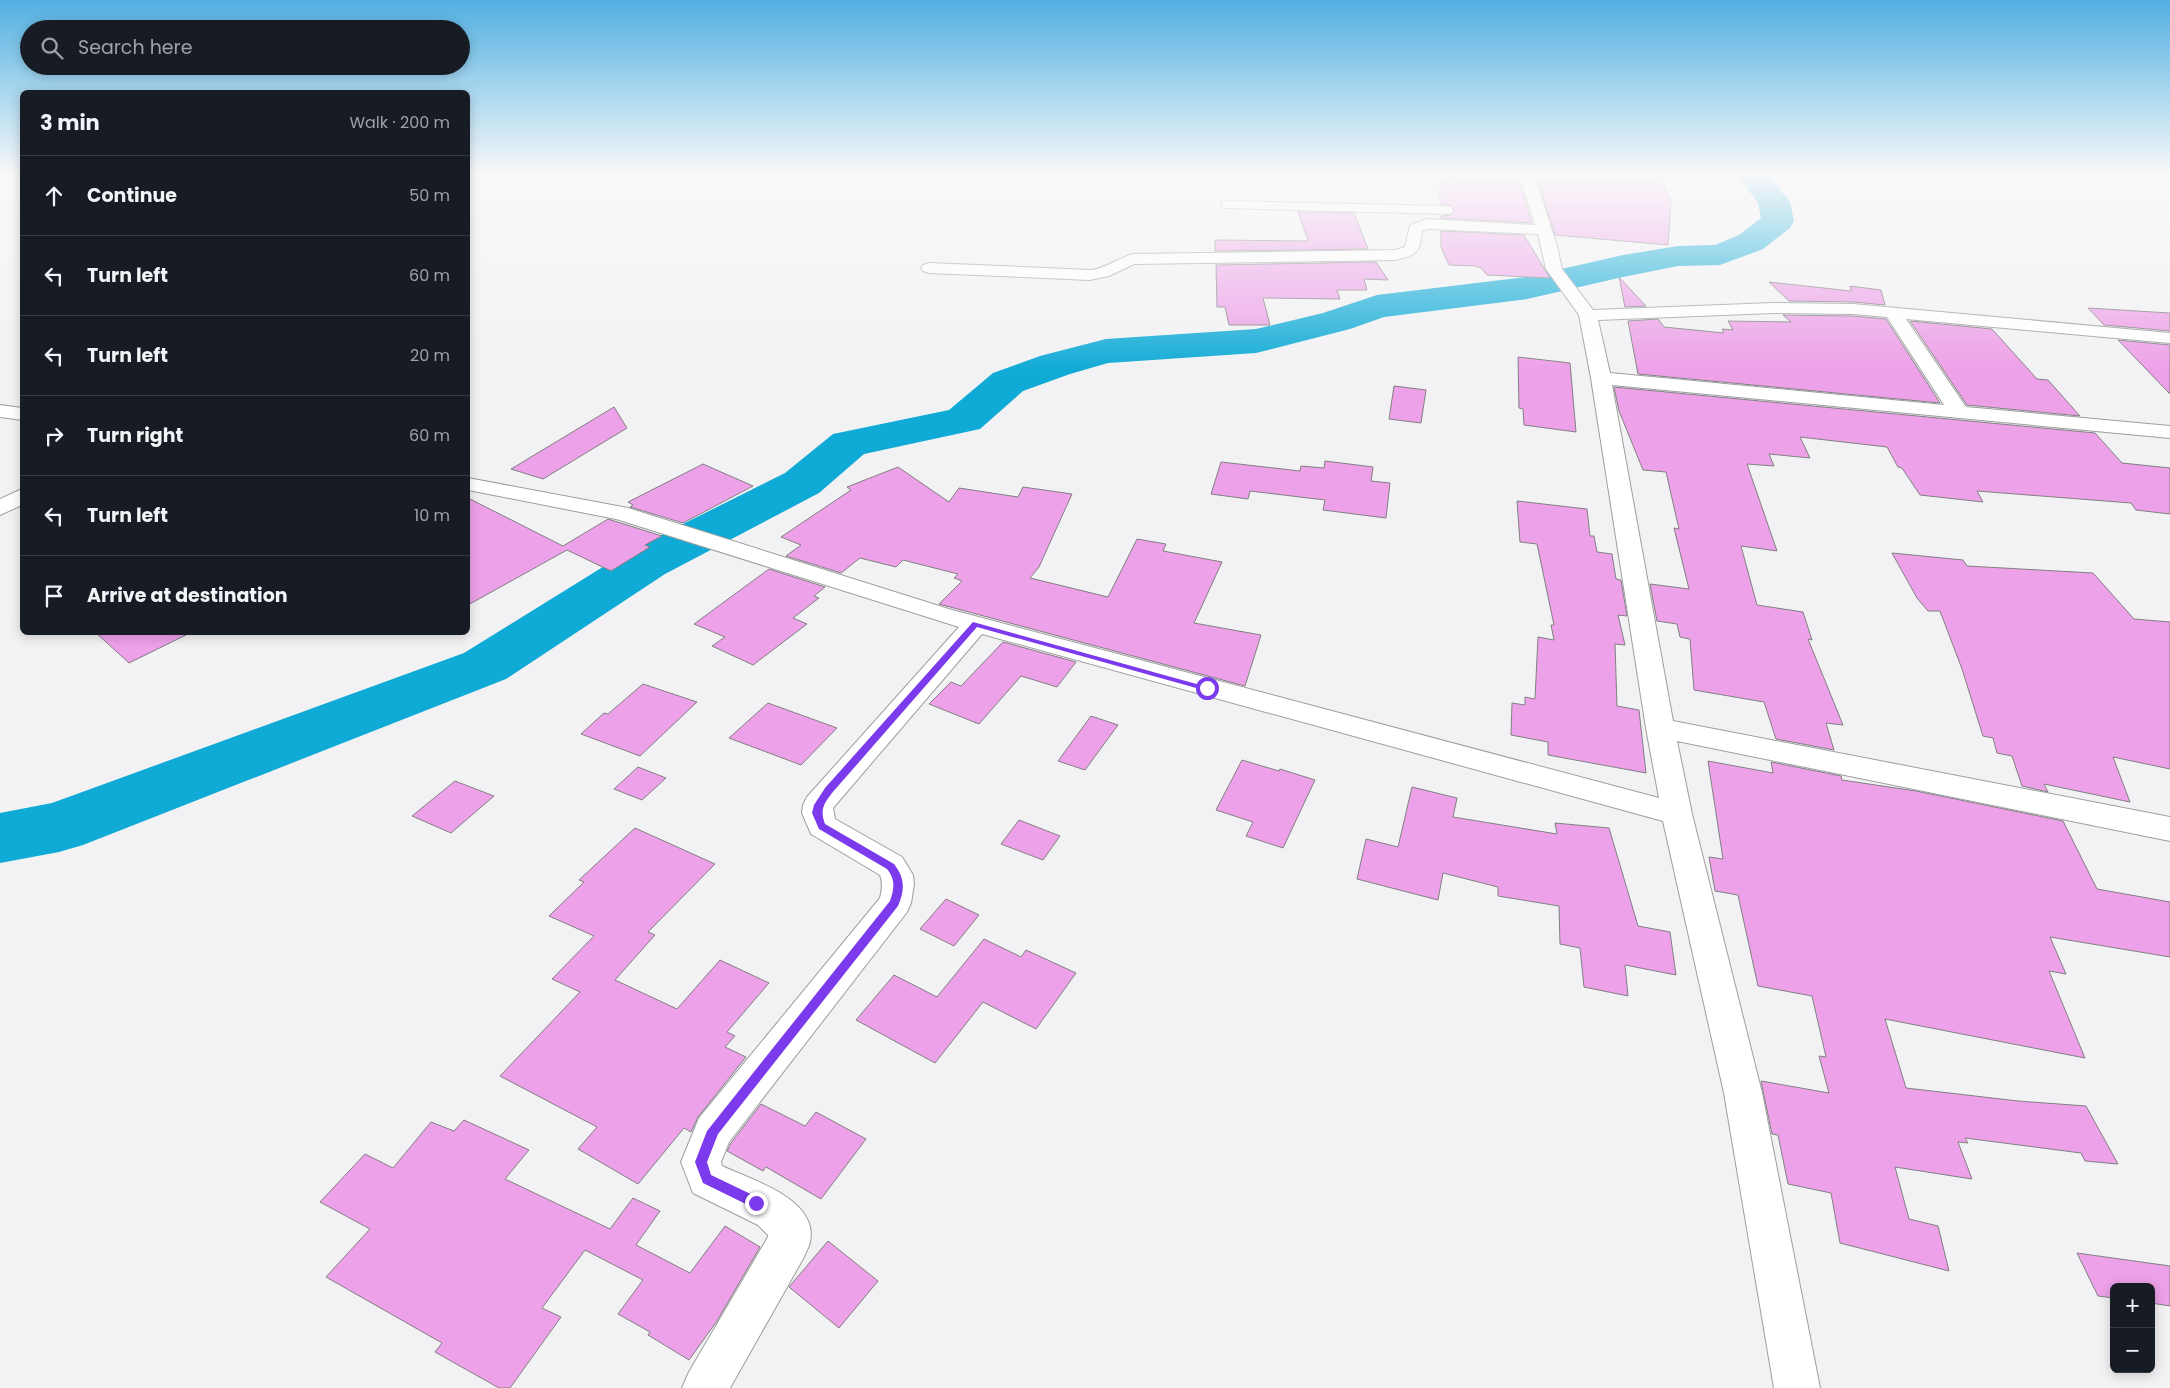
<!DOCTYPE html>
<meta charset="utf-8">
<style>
:root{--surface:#171b24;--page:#20242c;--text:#f1f3f6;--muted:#9ea1a6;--line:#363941}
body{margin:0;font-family:Poppins,sans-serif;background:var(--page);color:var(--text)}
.controls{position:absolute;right:15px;bottom:15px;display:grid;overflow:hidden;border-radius:8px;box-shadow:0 2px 12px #0003}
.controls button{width:45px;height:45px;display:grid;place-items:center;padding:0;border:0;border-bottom:1px solid var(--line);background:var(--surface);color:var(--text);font:25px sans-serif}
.stop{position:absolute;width:15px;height:15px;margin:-11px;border:4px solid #7c3aed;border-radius:50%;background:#fff}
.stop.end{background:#7c3aed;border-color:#fff;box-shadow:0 1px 5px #0008}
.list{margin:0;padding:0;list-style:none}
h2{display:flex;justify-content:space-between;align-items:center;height:65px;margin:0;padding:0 20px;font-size:21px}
h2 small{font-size:16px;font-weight:400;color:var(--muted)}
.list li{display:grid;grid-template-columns:32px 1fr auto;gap:15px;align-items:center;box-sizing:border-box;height:80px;padding:0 20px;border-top:1px solid var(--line)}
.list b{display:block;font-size:19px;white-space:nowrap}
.list em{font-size:16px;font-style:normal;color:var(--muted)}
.icon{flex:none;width:28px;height:28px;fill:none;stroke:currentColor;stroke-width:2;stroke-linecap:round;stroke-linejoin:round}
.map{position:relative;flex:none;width:2170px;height:1388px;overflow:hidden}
.search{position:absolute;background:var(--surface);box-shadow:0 2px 12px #0003;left:20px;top:20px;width:450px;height:55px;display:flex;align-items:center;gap:12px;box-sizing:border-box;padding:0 18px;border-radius:28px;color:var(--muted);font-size:19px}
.panel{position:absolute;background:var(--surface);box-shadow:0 2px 12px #0003;left:20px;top:90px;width:450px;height:545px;border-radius:8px}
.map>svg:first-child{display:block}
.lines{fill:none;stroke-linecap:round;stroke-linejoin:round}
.river{fill:#10aad6;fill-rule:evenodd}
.building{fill:#eda1e8;stroke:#818081}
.minor-casing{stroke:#9e9ea0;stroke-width:2}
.minor{fill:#fff;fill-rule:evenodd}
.route{fill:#7c3aed}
</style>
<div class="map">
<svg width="2170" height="1388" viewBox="0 0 2170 1388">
<rect width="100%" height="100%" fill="#f2f2f4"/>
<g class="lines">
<polygon class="river" points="1738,176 1769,176 1790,202 1794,221 1790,228 1763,249 1720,265 1678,266 1623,277 1527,299 1384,317 1350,329 1256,353 1108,363 1070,374 1023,391 980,429 864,454 819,493 665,574 506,679 83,845 59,852 0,863 0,813 52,803 464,653 627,552 785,473 833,434 949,410 993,373 1040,356 1106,339 1256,329 1323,313 1377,295 1527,277 1623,255 1678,246 1715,245 1739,235 1761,218 1758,203"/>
</g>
<g class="building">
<polygon points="1451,176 1518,176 1532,223 1441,218 1441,216 1451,215 1455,211 1451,205 1440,204 1440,180 1451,180"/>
<polygon points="1536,176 1659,176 1671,201 1668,245 1555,235"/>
<polygon points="1298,212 1354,213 1368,249 1215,251 1215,240 1308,241"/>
<polygon points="1441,231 1524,235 1550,278 1487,275 1481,268 1475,266 1449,265 1441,247"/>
<polygon points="1376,262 1388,280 1364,279 1367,290 1337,290 1340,299 1263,298 1270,325 1229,325 1225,307 1217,307 1216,265"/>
<polygon points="1619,277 1646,306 1625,307"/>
<polygon points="1769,282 1851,291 1850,286 1881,290 1885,305 1853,302 1789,301"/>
<polygon points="2088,308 2170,313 2170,331 2104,325"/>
<polygon points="1783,315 1853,316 1886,319 1940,403 1638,374 1628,321 1658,319 1664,327 1724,333 1722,329 1733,330 1728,321 1791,322"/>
<polygon points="1910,321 1992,329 2037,379 2048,380 2080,416 1967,405"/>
<polygon points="2118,340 2170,345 2170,394"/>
<polygon points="1518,357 1570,363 1576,432 1524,425 1523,409 1519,408"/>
<polygon points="1394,386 1426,390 1421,423 1389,419"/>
<polygon points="1614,387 2095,433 2122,463 2170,468 2170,514 2136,510 2131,503 1977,491 1983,502 1920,495 1902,468 1898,467 1887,447 1800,437 1810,458 1769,454 1774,466 1747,464 1777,551 1741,546 1757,605 1803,612 1812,640 1808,639 1843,725 1826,723 1834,750 1776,739 1764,702 1694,690 1690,639 1680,637 1677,624 1657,621 1650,584 1689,589 1674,528 1679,529 1666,472 1643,470 1619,411"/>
<polygon points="614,407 627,428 543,479 511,469"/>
<polygon points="1325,461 1373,467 1371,481 1390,483 1386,518 1323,510 1325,500 1250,491 1248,499 1211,494 1221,462 1300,471 1301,466 1324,468"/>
<polygon points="703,464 753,486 683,523 630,507 633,505 628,502"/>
<polygon points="898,467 949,502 959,488 1018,497 1023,487 1072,494 1039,567 1030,578 1108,597 1137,539 1166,544 1163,551 1222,562 1194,623 1261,635 1245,686 939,604 962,581 954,578 958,574 903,560 896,567 860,558 841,573 786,556 801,545 781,537 851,490 847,487"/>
<polygon points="468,498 563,546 608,519 662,536 645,545 650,547 611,571 567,550 468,605"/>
<polygon points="1517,501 1587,509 1590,536 1594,536 1597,552 1612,554 1616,579 1621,580 1627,616 1618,615 1625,645 1615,644 1617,706 1639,710 1646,773 1548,755 1548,742 1511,735 1512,703 1525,705 1525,697 1535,699 1538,637 1554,640 1551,625 1554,625 1537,544 1520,542"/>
<polygon points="1892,553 1963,560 1967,566 2093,573 2134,619 2170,622 2170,769 2113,757 2130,802 2044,784 2048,792 2022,786 2012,756 1997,753 1993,738 1983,736 1962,669 1940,611 1928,611 1917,598"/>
<polygon points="769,569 825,587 814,596 819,598 793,618 807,624 753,665 712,646 725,637 694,624"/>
<polygon points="95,632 192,632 129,663"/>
<polygon points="1003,642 1076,662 1057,687 1021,676 979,724 929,704 951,682 961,686"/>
<polygon points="643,684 697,702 640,756 581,734 604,713 608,714"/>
<polygon points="768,703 837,728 801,765 729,738"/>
<polygon points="1091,716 1118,725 1085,770 1058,761"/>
<polygon points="1242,760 1279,771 1280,769 1315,780 1283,848 1246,836 1253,822 1216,810"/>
<polygon points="1708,761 1773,773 1771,762 1841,776 1842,780 1916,791 2063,821 2097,889 2170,902 2170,957 2050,937 2066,974 2049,971 2085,1058 1885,1019 1906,1088 2018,1101 2086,1106 2118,1164 2085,1161 2081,1153 1965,1138 1968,1143 1958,1142 1972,1179 1895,1167 1909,1219 1938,1226 1949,1271 1840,1243 1831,1193 1788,1184 1778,1135 1772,1134 1761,1081 1829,1093 1819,1056 1826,1057 1812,996 1758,986 1738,895 1715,891 1709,857 1723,859"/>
<polygon points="638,767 666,778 642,800 614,789"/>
<polygon points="455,781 494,796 451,833 412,816"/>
<polygon points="1412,787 1457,798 1453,817 1557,834 1555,823 1609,828 1638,926 1670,932 1676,975 1625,965 1628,996 1584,987 1580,948 1560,944 1559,906 1498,896 1498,887 1443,873 1438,900 1357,879 1366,839 1398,847"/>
<polygon points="1019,820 1060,836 1043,860 1001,844"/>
<polygon points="635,828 715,864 648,932 655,935 615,980 677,1009 720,960 769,983 727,1032 735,1036 725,1047 746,1057 698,1117 691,1132 684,1128 638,1184 578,1149 597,1127 500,1076 580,992 552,979 594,936 549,916 584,882 579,880"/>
<polygon points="946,899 979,915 954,946 920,929"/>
<polygon points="984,939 1021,957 1026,950 1076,973 1036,1029 983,1002 935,1063 856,1020 894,975 937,997"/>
<polygon points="761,1104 805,1126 816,1112 866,1139 821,1199 766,1167 763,1171 727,1151 731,1143"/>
<polygon points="464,1120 529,1150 505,1179 610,1229 633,1198 660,1211 636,1245 690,1273 725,1226 760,1247 717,1321 689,1360 648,1335 650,1332 618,1314 643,1280 585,1250 542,1308 561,1317 510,1388 499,1388 435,1352 442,1343 326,1277 370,1229 320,1202 365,1154 393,1168 431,1122 454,1131"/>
<polygon points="828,1241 878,1281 839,1328 789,1287"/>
<polygon points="2077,1253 2170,1266 2170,1306 2151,1303 2151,1287 2114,1287 2114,1298 2098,1296"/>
</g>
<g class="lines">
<g class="minor-casing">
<g id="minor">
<path d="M1520,176H1534L1557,246L1562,269L1593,310L1773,303L1853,304L2170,333V343L1906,319L1966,407L2170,426V438L1612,385L1673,721L2170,817V841L1677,741L1692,814L1762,1093L1820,1388H1774L1724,1093L1663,821L982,634L833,808L835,819L902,857L913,875L914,884L911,903L907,912L729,1142L721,1162L722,1166C752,1180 819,1199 810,1242C809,1247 806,1252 804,1257L730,1388H682L689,1372L768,1237V1235L758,1225L693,1193L681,1162L699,1118L880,898C882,890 883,882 880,875L811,834L802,813L803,805L807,797L959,627L616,519L468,490V478L628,508L952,610L1659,798L1646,728L1591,378L1579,315L1546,269L1538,234L1428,229L1422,231C1420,253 1417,255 1395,260L1134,264L1109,276L1090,280L929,273L923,271L921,268L923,265L929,263L1090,270C1105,269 1118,258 1133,254L1395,250L1405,247L1410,225L1427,219L1535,225ZM1773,313L1853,314L1887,317L1944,405L1610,373L1598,320Z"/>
<polygon points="1228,201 1446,206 1451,207 1453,210 1451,213 1446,214 1223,208 1221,205 1223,202"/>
<polygon points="0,405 22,408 22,420 0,417"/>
<polygon points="22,489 22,505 0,515 0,499"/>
</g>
</g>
<use href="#minor" class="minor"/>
</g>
<linearGradient id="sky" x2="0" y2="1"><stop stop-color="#51b0e1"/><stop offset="0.47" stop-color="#f9f9fa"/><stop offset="1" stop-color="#f9f9fa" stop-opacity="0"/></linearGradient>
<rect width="2170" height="371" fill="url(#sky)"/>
<path class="route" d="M973,622L1211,688L1207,691L977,627L832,793C823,805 820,810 825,824L894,864C905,878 905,890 898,906L718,1134L707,1162L711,1175L761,1199L763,1203L761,1207L756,1209L703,1183L695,1162L707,1131L890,901C894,889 896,880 887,869L819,829L812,813L814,805L825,788Z"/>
</svg>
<div class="controls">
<button>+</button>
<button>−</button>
</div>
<div class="stop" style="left:1207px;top:688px"></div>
<div class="stop end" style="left:756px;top:1203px"></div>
<div class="search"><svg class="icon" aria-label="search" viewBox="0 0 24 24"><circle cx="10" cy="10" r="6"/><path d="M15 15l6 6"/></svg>Search here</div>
<section class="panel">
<h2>3 min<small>Walk · 200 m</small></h2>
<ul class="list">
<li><svg class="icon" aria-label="ahead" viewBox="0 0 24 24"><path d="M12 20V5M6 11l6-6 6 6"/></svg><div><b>Continue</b></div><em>50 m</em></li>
<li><svg class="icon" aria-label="left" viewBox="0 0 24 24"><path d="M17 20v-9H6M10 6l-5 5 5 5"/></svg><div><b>Turn left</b></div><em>60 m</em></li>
<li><svg class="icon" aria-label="left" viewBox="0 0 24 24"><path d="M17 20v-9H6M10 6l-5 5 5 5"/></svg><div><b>Turn left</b></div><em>20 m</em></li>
<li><svg class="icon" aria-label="right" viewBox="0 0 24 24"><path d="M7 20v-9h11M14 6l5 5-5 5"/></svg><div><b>Turn right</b></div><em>60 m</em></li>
<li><svg class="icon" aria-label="left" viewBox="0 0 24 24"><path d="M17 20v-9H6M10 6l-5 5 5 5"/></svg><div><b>Turn left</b></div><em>10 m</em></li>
<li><svg class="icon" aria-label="arrive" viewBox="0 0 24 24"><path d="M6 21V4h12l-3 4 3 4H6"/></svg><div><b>Arrive at destination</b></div></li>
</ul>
</section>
</div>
